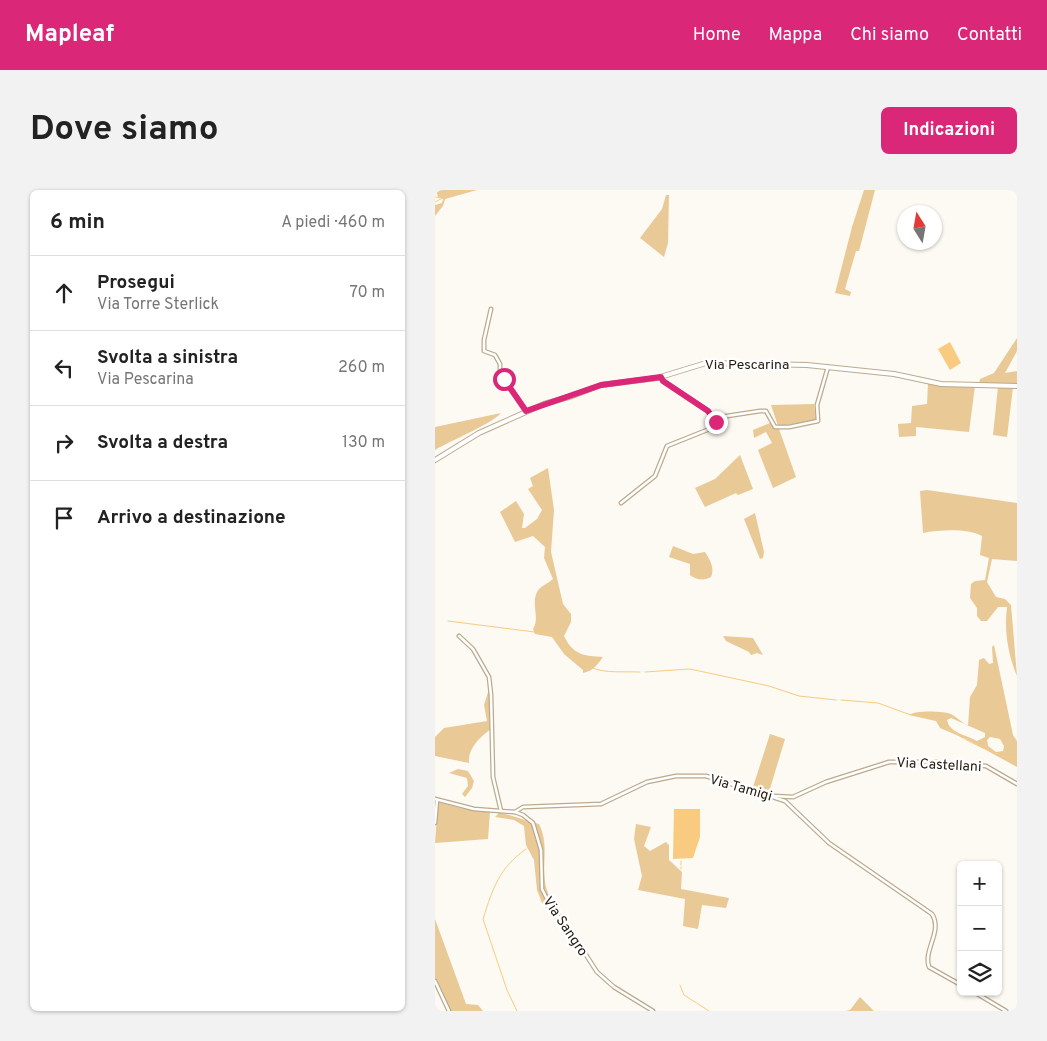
<!DOCTYPE html>
<html lang="it">
<meta charset="utf-8">
<style>
:root{--surface:#fff;--page:#f2f2f2;--text:#222;--muted:#767676;--line:#e0e0e0;--accent:#db2777}
body{margin:0;font-family:Overpass,sans-serif;background:var(--page);color:var(--text)}
.controls{position:absolute;right:15px;bottom:15px;display:grid;overflow:hidden;border-radius:8px;box-shadow:0 1px 4px #0004}
.controls button{width:45px;height:45px;display:grid;place-items:center;padding:0;border:0;border-bottom:1px solid var(--line);background:var(--surface);color:var(--text);font:25px sans-serif}
.compass{position:absolute;left:462px;top:15px;width:45px;height:45px;border-radius:50%;background:var(--surface);box-shadow:0 1px 4px #0004;rotate:349deg}
.stop{position:absolute;width:15px;height:15px;margin:-11px;border:4px solid #db2777;border-radius:50%;background:#fff}
.stop.end{background:#db2777;border-color:#fff;box-shadow:0 1px 5px #0008}
.list{margin:0;padding:0;list-style:none}
h2{display:flex;justify-content:space-between;align-items:center;height:65px;margin:0;padding:0 20px;font-size:21px}
h2 small{font-size:16px;font-weight:400;color:var(--muted)}
.list li{display:grid;grid-template-columns:32px 1fr auto;gap:15px;align-items:center;box-sizing:border-box;height:75px;padding:0 20px;border-top:1px solid var(--line)}
.list b{display:block;font-size:19px;white-space:nowrap}
.list p{margin:0;font-size:16px;white-space:nowrap;color:var(--muted)}
.list em{font-size:16px;font-style:normal;color:var(--muted)}
.icon{flex:none;width:28px;height:28px;fill:none;stroke:currentColor;stroke-width:2;stroke-linecap:round;stroke-linejoin:round}
.map{position:relative;flex:none;width:582px;height:821px;overflow:hidden;border-radius:8px}
header{display:flex;align-items:center;gap:30px;box-sizing:border-box;height:70px;padding:0 25px;background:var(--accent);color:#fff}
header strong{font-size:24px}
nav{display:flex;gap:28px;margin-inline-start:auto;font-size:18px}
.intro{display:flex;align-items:center;justify-content:space-between;box-sizing:border-box;height:120px;padding:0 30px}
h1{margin:0;font-size:35px}
.button{padding:12px 22px;border-radius:8px;background:var(--accent);color:#fff;font-size:18px;font-weight:700}
main{display:flex;gap:30px;padding:0 30px}
aside{flex:1;background:var(--surface);border-radius:8px;box-shadow:0 1px 4px #0004}
.map>svg:first-child{display:block}
.green{fill:#e9c995;fill-rule:evenodd}
.water{fill:#f8cb80}
.lines{fill:none;stroke-linecap:round;stroke-linejoin:round}
.stream{stroke:#f8cb80;stroke-width:1}
.minor-casing{stroke:#bcaa8e;stroke-width:5}
.tertiary-casing{stroke:#bcaa8e;stroke-width:6}
.minor{stroke:#fff;stroke-width:2.5}
.tertiary{stroke:#fff;stroke-width:4}
.route{stroke:#db2777;stroke-width:6}
.labels{text-anchor:middle;stroke-width:5;stroke-linejoin:round;paint-order:stroke}
.street-label{font-size:14px;fill:#211a10;stroke:#fff}
</style>
<header>
<strong>Mapleaf</strong>
<nav><a>Home</a><a>Mappa</a><a>Chi siamo</a><a>Contatti</a></nav>
</header>
<div class="intro"><h1>Dove siamo</h1><a class="button">Indicazioni</a></div>
<main>
<aside>
<h2>6 min<small>A piedi · 460 m</small></h2>
<ul class="list">
<li><svg class="icon" aria-label="ahead" viewBox="0 0 24 24"><path d="M12 20V5M6 11l6-6 6 6"/></svg><div><b>Prosegui</b><p>Via Torre Sterlick</p></div><em>70 m</em></li>
<li><svg class="icon" aria-label="left" viewBox="0 0 24 24"><path d="M17 20v-9H6M10 6l-5 5 5 5"/></svg><div><b>Svolta a sinistra</b><p>Via Pescarina</p></div><em>260 m</em></li>
<li><svg class="icon" aria-label="right" viewBox="0 0 24 24"><path d="M7 20v-9h11M14 6l5 5-5 5"/></svg><div><b>Svolta a destra</b></div><em>130 m</em></li>
<li><svg class="icon" aria-label="arrive" viewBox="0 0 24 24"><path d="M6 21V4h12l-3 4 3 4H6"/></svg><div><b>Arrivo a destinazione</b></div></li>
</ul>
</aside>
<div class="map">
<svg width="582" height="821" viewBox="0 0 582 821">
<rect width="100%" height="100%" fill="#fdf9f3"/>
<g class="green">
<polygon points="1,0 42,0 10,9 8,16 0,26 0,15 7,13 8,9 3,7"/>
<polygon points="429,0 440,0 424,61 421,61 410,99 416,102 415,106 400,103 417,37"/>
<polygon points="231,5 234,5 233,53 229,67 205,48 227,19"/>
<polygon points="582,148 582,161 570,183 582,181 582,194 544,193 545,189 559,183"/>
<polygon points="493,193 510,197 540,196 534,242 481,237 481,246 464,247 463,234 476,233 477,216 492,214"/>
<polygon points="563,197 578,197 572,247 558,245"/>
<polygon points="379,214 381,231 343,236 336,215"/>
<path d="M66,223C60,232 13,252 0,260V237Z"/>
<polygon points="335,233 339,239 344,239 361,287 338,298 323,260 337,253 331,242 319,248 318,240"/>
<polygon points="305,265 318,299 303,305 301,303 270,317 260,298 280,289"/>
<path d="M113,278L119,320L116,362L128,414L136,424V432L129,446C138,465 149,466 168,467C163,474 158,481 148,483V480L129,464L117,447L100,444L98,439C106,427 94,412 104,399C108,395 114,393 118,389L109,368L110,357L98,346L80,352L65,322L81,311L89,324L87,338H90L102,329L107,320L93,299L98,296L95,288Z"/>
<path d="M492,300L582,313V371L557,369L552,392L561,407L570,409L576,415L582,486C573,465 569,440 572,417H563L552,431H546L542,426V418L535,408L536,394L540,391L550,390L554,368L545,365L547,346C532,338 505,340 488,343L485,301Z"/>
<polygon points="320,323 329,362 328,368 325,369 309,329"/>
<path d="M238,356L258,364L270,362C275,370 280,378 276,387C269,391 261,390 255,385V374L234,367Z"/>
<polygon points="288,446 318,448 328,465 322,463 316,465 314,462 291,451"/>
<path d="M559,455L578,545L582,551V577L531,549L505,538L501,531L474,525C480,520 509,521 516,524C522,527 527,533 533,536L535,507L542,495L544,470L549,468L554,474L558,473L557,457ZM516,528L550,543V547L542,551C532,545 514,543 512,530ZM555,547L565,549L569,556L568,561L561,562L553,556L552,550Z"/>
<path d="M54,499L56,539C45,547 33,558 34,573L0,566V547L9,538L52,531L49,515Z"/>
<polygon points="335,544 350,549 334,602 318,597"/>
<polygon points="23,579 33,581 39,591 37,598 30,607 27,604 33,596 32,588 14,583"/>
<polygon points="3,612 29,619 55,622 53,649 0,653"/>
<path d="M64,623C78,625 90,631 104,634C114,654 107,672 110,692C113,715 134,730 144,750C129,731 110,713 107,689L104,690C108,717 130,738 144,761L107,713L102,700L99,670L91,655L89,636L79,630L60,627Z"/>
<polygon points="201,634 216,637 209,656 215,661 231,652 234,655 234,670 247,682 246,699 294,708 291,718 267,715 263,739 248,736 250,709 203,700 207,686 199,649"/>
<polygon points="0,729 31,814 43,815 48,821 15,821 0,788"/>
<polygon points="425,807 439,821 410,821 415,820"/>
</g>
<g class="water">
<polygon points="515,152 526,173 515,180 503,159"/>
<polygon points="239,619 265,619 265,647 258,668 238,669"/>
</g>
<g class="lines">
<g class="stream">
<polyline points="0,7 7,8"/>
<polyline points="0,12 19,2 37,0"/>
<path d="M13,431L115,444C125,448 126,453 132,460C157,486 173,481 205,482"/>
<polyline points="210,482 255,479 334,496 364,506 401,510"/>
<path d="M406,510L443,513L473,524L504,530C514,544 564,568 582,568"/>
<polyline points="246,671 246,675"/>
<polyline points="246,677 246,679"/>
<polyline points="245,795 249,805 274,821"/>
<path d="M82,821L72,800L48,729C58,698 64,678 91,659"/>
</g>
<g class="minor-casing">
<g id="minor">
<polyline points="56,119 49,150 49,161 60,165 65,174 65,185 91,221"/>
<polyline points="279,228 325,221 331,221 340,237 354,237 383,231 382,215 393,177"/>
<polyline points="186,313 220,286 232,256 277,238 281,234 273,221 228,191 226,187"/>
<polyline points="24,446 38,459 54,487 56,505 58,587 66,621"/>
<polyline points="338,606 358,607 391,592 454,572 502,572 551,576 582,594"/>
<polyline points="0,609 39,619 80,622 88,625 98,633 106,660 107,699 117,719 137,743 162,782 179,797 218,821"/>
<path d="M80,622L88,617L166,614L212,592L241,586H271L350,611L394,653L497,724C508,741 488,760 494,777L526,795"/>
<polyline points="0,633 2,610"/>
<polyline points="0,791 14,821"/>
<polyline points="539,802 571,821"/>
</g>
</g>
<g class="tertiary-casing">
<polyline id="tertiary" points="0,270 44,243 109,214 137,206 166,195 222,188 271,173 372,175 459,184 506,194 582,196"/>
</g>
<use href="#minor" class="minor"/>
<use href="#tertiary" class="tertiary"/>
</g>
<g class="lines">
<polyline class="route" points="69,189 91,221 166,195 226,187 228,191 273,221 281,232"/>
</g>
<g class="labels">
<g class="street-label">
<text x="312" y="179">Via Pescarina</text>
<text transform="translate(504 574) rotate(3)" y="5">Via Castellani</text>
<text transform="translate(306 597) rotate(16)" y="5">Via Tamigi</text>
<text transform="translate(131 736) rotate(56)" y="5">Via Sangro</text>
</g>
</g>
</svg>
<div class="controls">
<button>+</button>
<button>−</button>
<button><svg class="icon" aria-label="layers" viewBox="0 0 24 24"><path d="M12 4l9 5-9 5-9-5zM3 14l9 5 9-5"/></svg></button>
</div>
<svg class="compass" viewBox="-18 -18 36 36"><path d="M0-13l5 13h-10z" fill="#e53935"/><path d="M0 13l5-13h-10z" fill="#767676"/></svg>
<div class="stop" style="left:69px;top:189px"></div>
<div class="stop end" style="left:281px;top:232px"></div>
</div>
</main>
